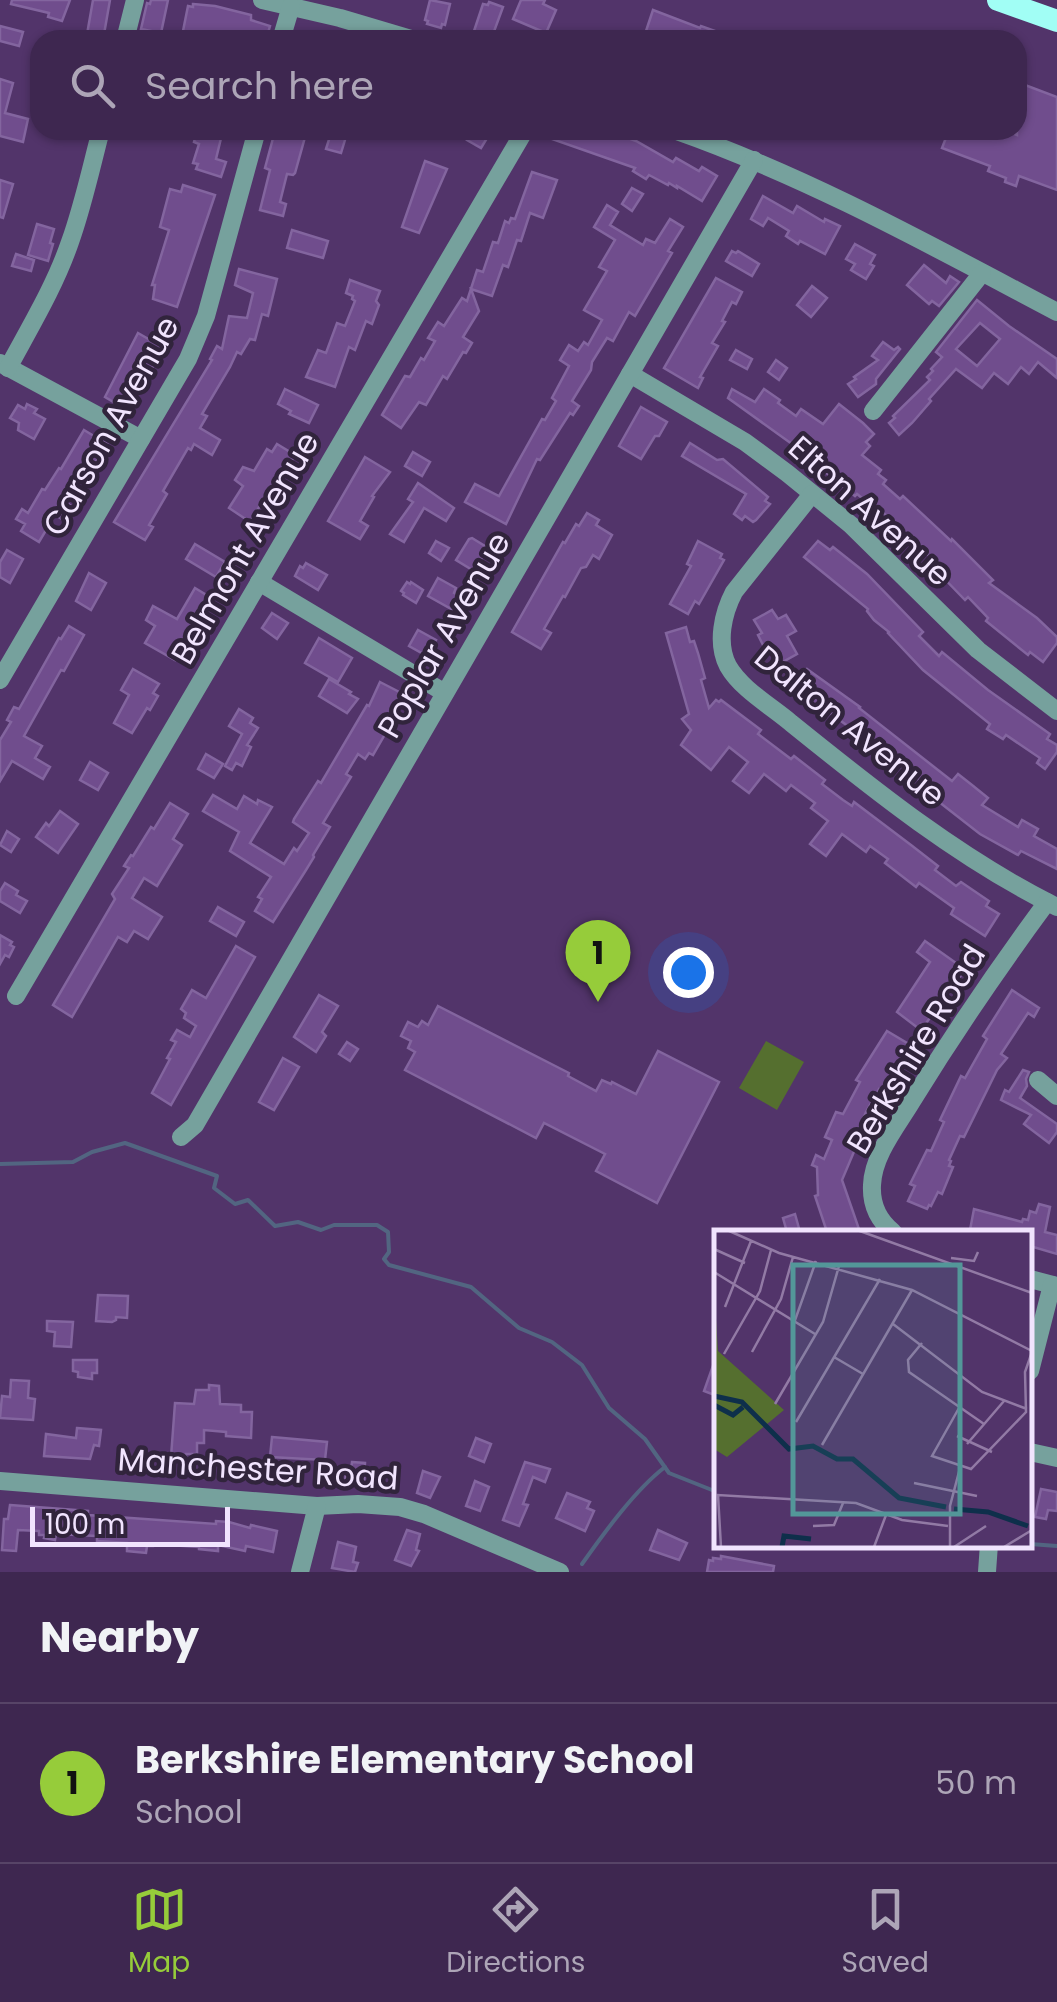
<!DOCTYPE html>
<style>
:root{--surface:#3e2750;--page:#452f57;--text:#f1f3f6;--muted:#ada5b7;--line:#574467;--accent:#96cc3a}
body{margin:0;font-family:Poppins,sans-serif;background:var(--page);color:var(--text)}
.scale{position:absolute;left:30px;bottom:25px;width:200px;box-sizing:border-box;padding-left:10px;border:5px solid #f1e4fe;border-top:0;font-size:28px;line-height:35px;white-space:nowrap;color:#f1e4fe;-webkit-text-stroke:8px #31243c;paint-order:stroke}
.you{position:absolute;left:688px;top:972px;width:35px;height:35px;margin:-25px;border:8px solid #fff;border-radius:50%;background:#1a73e8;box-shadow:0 0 0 15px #1a73e833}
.badge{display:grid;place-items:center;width:65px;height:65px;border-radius:50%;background:var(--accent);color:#111;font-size:32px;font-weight:700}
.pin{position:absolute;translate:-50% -82px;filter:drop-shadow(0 2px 5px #0008)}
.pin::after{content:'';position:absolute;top:52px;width:35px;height:30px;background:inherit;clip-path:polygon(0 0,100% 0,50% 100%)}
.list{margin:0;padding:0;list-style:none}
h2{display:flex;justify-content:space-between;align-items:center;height:130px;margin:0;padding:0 40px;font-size:42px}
h2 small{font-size:32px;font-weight:400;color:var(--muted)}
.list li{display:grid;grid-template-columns:65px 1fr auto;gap:30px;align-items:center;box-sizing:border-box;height:160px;padding:0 40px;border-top:2px solid var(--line)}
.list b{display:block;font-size:38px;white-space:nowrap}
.list p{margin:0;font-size:32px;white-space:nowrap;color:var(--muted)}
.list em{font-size:32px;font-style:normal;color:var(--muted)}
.icon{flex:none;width:55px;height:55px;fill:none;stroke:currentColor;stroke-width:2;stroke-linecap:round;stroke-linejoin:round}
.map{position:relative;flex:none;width:1057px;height:1572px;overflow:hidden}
.search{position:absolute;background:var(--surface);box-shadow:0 2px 8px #0004;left:30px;right:30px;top:30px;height:110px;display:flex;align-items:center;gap:25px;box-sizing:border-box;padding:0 35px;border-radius:30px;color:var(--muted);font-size:38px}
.sheet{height:290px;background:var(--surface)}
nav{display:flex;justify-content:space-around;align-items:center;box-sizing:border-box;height:140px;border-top:2px solid var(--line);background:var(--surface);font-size:28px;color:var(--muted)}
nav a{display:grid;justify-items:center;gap:5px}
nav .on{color:var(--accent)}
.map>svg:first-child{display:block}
.green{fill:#556f2f}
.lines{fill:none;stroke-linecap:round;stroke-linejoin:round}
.stream{stroke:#526581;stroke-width:4}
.building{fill:#704d8d;stroke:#83659f;stroke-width:2.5;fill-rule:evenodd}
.minor{stroke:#76a19d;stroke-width:18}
.major{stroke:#a1fef5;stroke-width:22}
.labels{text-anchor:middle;stroke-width:9;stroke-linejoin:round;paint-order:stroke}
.street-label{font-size:32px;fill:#f1e4fe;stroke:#31243c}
.inset-river{fill:none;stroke:#0e2f4b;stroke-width:5}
.inset-road{fill:none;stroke:#927aa5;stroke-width:2.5}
.view{fill:#539799;fill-opacity:0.15;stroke:#539799;stroke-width:5}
.inset-edge{fill:none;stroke:#f1e4fe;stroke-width:5}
</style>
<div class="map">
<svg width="1057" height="1572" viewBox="0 0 1057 1572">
<rect width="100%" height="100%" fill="#52346a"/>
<polygon class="green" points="766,1041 804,1062 777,1110 739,1088"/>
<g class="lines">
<g class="stream">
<polyline points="0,1164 73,1162 92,1152 125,1143 217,1176 214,1188 235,1204 248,1200 275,1226 298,1222 321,1230 334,1225 377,1225 388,1232 389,1252 384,1259 389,1265 471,1287 519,1328 552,1342 582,1365 609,1408 645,1439 669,1473 717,1492"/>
<polyline points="1030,1544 1057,1546"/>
<path d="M582,1564C604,1533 635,1490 665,1467"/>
</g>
</g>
<g class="building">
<polygon points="12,0 70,0 62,21 48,17 49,13 11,4"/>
<polygon points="93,0 110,0 103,40 86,40"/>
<polygon points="151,0 168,0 161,33 141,29 147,3 150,4"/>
<polygon points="430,0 450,4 445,25 442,24 441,28 427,24 428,21 425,20"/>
<polygon points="521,0 545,0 543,4 556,10 546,33 513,19"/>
<polygon points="489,2 503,7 492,37 474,31 483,4 488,5"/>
<polygon points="193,4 215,6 251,15 251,20 270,26 266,40 228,38 227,40 202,40 182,36 188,6 193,7"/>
<polygon points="653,10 700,28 701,26 715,31 711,40 643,40"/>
<polygon points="0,26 23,32 19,46 0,41"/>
<polygon points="0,79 13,83 5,113 28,119 23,142 0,136"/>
<polygon points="1017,82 1057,97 1057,190 1019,176 1016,186 1005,182 1006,178 988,171 990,166 942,148 949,130 1004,130 1017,135"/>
<polygon points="197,130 223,130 216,159 226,162 221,177 196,169 198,164 193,163 199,144 194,142"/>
<polygon points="278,130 307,130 295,173 293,175 287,174 280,202 286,204 283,216 260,210 270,170 265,168 275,131"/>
<polygon points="332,130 348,130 341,153 326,149"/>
<polygon points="473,130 492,130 481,148 467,140"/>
<polygon points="555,130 606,130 636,141 673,162 676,158 699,171 702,167 717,176 702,201 677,186 677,188 669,183 668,185 649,175 646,179 633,171 635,168 552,139"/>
<polygon points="425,161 447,169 419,233 402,227"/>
<polygon points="532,172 557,180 543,218 530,213 521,241 517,240 508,267 503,265 492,296 471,289 479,311 463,337 472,343 466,353 463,352 447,379 443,376 426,405 419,402 401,428 382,415 405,376 410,377 421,358 424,360 435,341 428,338 438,322 444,326 462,298 467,301 477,270 483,272 493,242 498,243 505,221 509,223 511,218 515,219"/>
<polygon points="0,180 13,184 3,218 0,217"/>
<polygon points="183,185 215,195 177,307 153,299 155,285 152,285 169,230 160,227 170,189 181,192"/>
<polygon points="632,188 643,194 632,211 622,204"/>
<polygon points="763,196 793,213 797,206 824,222 825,219 840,226 825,254 800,241 798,244 786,236 789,231 768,218 763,226 751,219"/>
<polygon points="607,205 618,212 610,225 643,245 646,239 655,243 670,219 683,227 668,251 672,253 635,316 629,312 613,341 607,338 592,362 591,370 572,401 579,406 573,415 570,413 540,460 537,459 506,524 465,502 475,484 499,496 542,419 545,420 556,401 552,398 569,366 560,360 569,345 578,351 584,342 588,345 602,320 584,310 607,271 599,267 615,240 594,227"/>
<polygon points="37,224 54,229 50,243 53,244 48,261 28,255"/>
<polygon points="292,230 328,241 323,258 287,248"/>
<polygon points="855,244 875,255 870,264 874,266 866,279 851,270 855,264 846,259"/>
<polygon points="732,251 736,253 738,251 759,264 752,276 726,261"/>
<polygon points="16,254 34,260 31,271 12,266"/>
<polygon points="924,265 946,283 950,276 959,282 939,306 932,301 929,304 907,285"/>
<polygon points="239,269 277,279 268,316 262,314 255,340 250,339 241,354 237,352 230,367 202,414 207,416 200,428 220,440 212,455 194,444 191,450 188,448 163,491 167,494 149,525 153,527 145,540 114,522 212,360 210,359 217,346 222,349 229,316 247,318 253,293 235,285"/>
<polygon points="716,278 742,292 736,304 732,302 722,321 725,322 712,343 718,346 700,377 703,378 698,388 664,368"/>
<polygon points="350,280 380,291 376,301 379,305 372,324 366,321 355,350 349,347 335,387 306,377 318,350 326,353 337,323 345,326 355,301 352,299 353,296 346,293"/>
<polygon points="812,286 827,298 811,317 797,305"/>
<path d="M977,300L1009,326L1057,359V378L1038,362L1029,374L1021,367L1008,384L994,373L982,388L956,369L929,399L931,401L912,423L899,435L889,423L895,418L893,416L930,380L927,377L933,371L931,369L942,357L936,352ZM980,323L1000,339L977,366L956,349Z"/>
<polygon points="138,333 164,348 127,410 105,397"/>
<polygon points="883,342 894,350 898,347 900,349 876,379 876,384 858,397 848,384 856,379 854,377 878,360 872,356"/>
<polygon points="736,350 752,359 747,369 730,360"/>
<polygon points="776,360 787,368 779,380 768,372"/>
<polygon points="285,389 318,405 309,423 289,414 291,411 278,404"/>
<polygon points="732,389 755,402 764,389 780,400 778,403 796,416 801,409 823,424 839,404 863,423 874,434 866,442 870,446 862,455 881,470 878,474 886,480 883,484 900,499 903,496 951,541 952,539 993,580 989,583 1037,618 1057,637 1057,643 1043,662 1030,652 1028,655 986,621 988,618 968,597 965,600 934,568 937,564 918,545 915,549 900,535 886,522 889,518 870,501 867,502 857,494 855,496 815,464 817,462 728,398"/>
<polygon points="27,404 37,409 34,413 45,419 34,439 18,430 19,423 10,418 18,405 25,409"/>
<polygon points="641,407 667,422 659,436 655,436 641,459 619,446"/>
<polygon points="84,430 107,444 86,478 81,476 69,495 66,502 70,505 62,519 55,515 39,542 21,531 25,524 16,519 22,509 28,513 42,489 45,490 59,468 61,469"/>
<polygon points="690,443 717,460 723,459 768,497 765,501 770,504 756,520 753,522 745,516 742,520 734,514 746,494 682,456"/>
<polygon points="277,444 295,455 290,464 287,462 250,522 229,508 243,486 235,480 243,467 254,471 267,449 272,452"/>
<polygon points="413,452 430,462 422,476 405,466"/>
<polygon points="365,457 390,472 372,496 374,497 360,521 368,526 360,539 328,521"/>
<polygon points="418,483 454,508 446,521 424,508 404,542 390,534 413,502 408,499"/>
<polygon points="587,513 599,520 596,525 612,535 599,559 593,555 586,567 581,568 565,597 563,596 544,629 551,633 541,649 512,632 563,542 565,543 576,524 579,526"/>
<polygon points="472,538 488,548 474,571 456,560 469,539"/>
<polygon points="436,541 449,548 441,561 429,553"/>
<polygon points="698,541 722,554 720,558 724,560 699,604 695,601 688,614 670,604 691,566 687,564"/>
<polygon points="818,541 830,550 833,547 867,574 923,632 919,636 939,656 942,652 988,690 1050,734 1047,739 1057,745 1057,752 1045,769 1037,763 1040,758 1006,735 1003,739 987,729 990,724 923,670 888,633 889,632 874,620 867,611 868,609 804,557"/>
<polygon points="195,544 225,562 216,577 186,559"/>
<polygon points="7,550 23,559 10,583 0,577 0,562"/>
<polygon points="306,563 327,575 318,590 295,576 300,566 303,568"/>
<polygon points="89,573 106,583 91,610 76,601"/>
<polygon points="438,578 456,588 454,593 460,596 453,610 428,596"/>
<polygon points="407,582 410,584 411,582 423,590 416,603 403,595 404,593 401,591"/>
<polygon points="195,588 213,599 181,654 179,653 175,660 145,643 155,626 146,620 153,606 177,619"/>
<polygon points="772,610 778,619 786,615 796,631 787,636 797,654 779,664 771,651 767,653 758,635 762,633 754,620"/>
<polygon points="272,613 288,623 277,639 262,628"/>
<polygon points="69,626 84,635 64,671 61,670 24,736 42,746 35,758 50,767 43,779 12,761 0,781 0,740 11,722 7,720 14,707 19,709 59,638 61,639"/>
<polygon points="686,627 690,642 694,641 698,653 705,678 701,680 709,708 716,700 719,702 721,700 761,730 758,734 791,759 794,756 825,780 822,784 843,800 852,806 854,802 911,845 938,866 935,870 956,886 961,882 989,901 986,906 999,914 985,936 951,914 954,908 919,883 916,887 885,863 888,859 870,846 866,852 842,834 826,856 810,844 828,821 811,808 815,803 791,785 786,791 764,774 749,793 733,781 748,762 729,747 711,770 681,745 691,730 682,719 689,714 666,633"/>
<polygon points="418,630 436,640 427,656 409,646"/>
<polygon points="319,638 352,658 338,682 305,663"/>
<polygon points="133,669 159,684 153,693 158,696 150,710 147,708 132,733 114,723 129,695 121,690"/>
<polygon points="807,669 860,707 859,708 952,781 958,774 972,785 988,798 982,805 1018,827 1022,820 1038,829 1034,836 1057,849 1057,869 1021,851 1018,855 980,834 925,791 928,787 907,771 895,762 892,766 860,742 864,738 830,713 827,716 803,698 806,694 795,685"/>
<polygon points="329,679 351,692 349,694 358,699 347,713 319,696"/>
<polygon points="380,682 407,696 373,755 369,753 365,759 358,754 346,774 351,777 323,823 330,827 313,855 314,857 306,870 273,922 255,911 262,899 258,897 271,877 230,851 239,832 203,811 213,795 237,809 244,796 257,804 258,800 272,807 250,843 284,864 294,848 297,851 309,833 293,822 294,819 318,781 321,783 367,705 369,706"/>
<polygon points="239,709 253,718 250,723 258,728 247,745 251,747 242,766 236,763 232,770 225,766 242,734 229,726"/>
<polygon points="206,754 223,764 214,778 198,769"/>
<polygon points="90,762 108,773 98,790 80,780"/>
<polygon points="170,803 188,814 173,839 182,845 157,886 144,878 132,898 162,917 148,939 134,931 127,942 118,937 72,1017 53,1005 115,899 112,894 129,868 124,866 131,855 133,856 151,827 154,829"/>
<polygon points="60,811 78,824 58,853 36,837 46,823 49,826"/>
<polygon points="7,831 19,839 11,852 0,845"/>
<polygon points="5,883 18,891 16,895 27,901 20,913 0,901 0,891"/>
<polygon points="218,907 244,922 236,936 210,921"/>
<polygon points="0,935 12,942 10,945 14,947 9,957 5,955 0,964"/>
<polygon points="925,941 956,963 960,966 957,970 962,974 924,1026 921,1024 918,1028 897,1012 930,962 917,952"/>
<polygon points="236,946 255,957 171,1105 152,1093 170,1059 167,1058 176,1042 171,1040 177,1030 190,1037 196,1026 184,1018 186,1013 181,1009 192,990 206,998"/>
<polygon points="1012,990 1039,1008 1034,1017 1028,1013 1001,1054 1007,1058 997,1070 964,1137 960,1136 949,1160 951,1161 949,1166 953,1167 942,1194 938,1192 931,1206 929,1205 927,1209 908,1201 915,1186 910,1184 927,1150 931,1151 944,1122 940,1120 961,1076 965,1078 987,1039 983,1036"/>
<polygon points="319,995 338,1006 322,1032 326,1036 316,1052 294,1037"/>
<polygon points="438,1006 569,1073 568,1076 596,1091 602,1080 611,1084 612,1082 636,1094 658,1051 719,1082 657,1203 596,1171 605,1154 544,1123 536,1138 405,1070 415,1052 408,1048 411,1041 401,1036 408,1022 418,1027 422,1021 428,1025"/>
<polygon points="887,1031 912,1046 883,1092 879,1089 866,1112 860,1126 864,1128 842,1180 860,1232 827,1232 815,1196 818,1195 817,1167 812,1165 816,1155 824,1159 832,1140 825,1137 836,1112 843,1114 860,1082 856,1080"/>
<polygon points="347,1042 358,1049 350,1061 339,1054"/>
<polygon points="283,1058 299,1067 274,1110 259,1102"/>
<polygon points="1023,1070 1029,1072 1026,1079 1027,1086 1020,1098 1057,1124 1057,1132 1049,1143 1024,1124 1031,1115 1001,1100 1005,1090 1009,1092"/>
<polygon points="1039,1204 1050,1207 1045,1232 1057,1235 1057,1254 1030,1246 1030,1232 970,1230 974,1209 1022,1222 1023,1219 1028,1220 1030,1211 1036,1213"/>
<polygon points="795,1214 800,1232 787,1232 783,1218"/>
<polygon points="98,1295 128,1296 127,1318 116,1317 116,1320 112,1322 96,1321"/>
<polygon points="47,1321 73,1322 71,1347 54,1346 55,1332 47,1331"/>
<polygon points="73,1360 97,1360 97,1373 92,1373 92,1379 78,1377 78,1372 73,1371"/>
<polygon points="715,1360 717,1360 717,1396 704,1391"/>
<polygon points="11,1380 29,1381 28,1398 35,1399 33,1420 0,1418 2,1396 10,1397"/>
<polygon points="209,1385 219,1386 220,1404 241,1405 241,1412 252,1412 251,1438 226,1436 226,1432 204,1430 204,1443 197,1443 197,1454 186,1454 186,1458 171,1457 175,1403 194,1404 196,1390 209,1390"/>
<polygon points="77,1428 101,1430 99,1446 94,1445 90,1459 44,1456 46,1434 76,1438"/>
<polygon points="272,1437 327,1442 325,1460 270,1457"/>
<polygon points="476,1438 491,1444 484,1462 469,1456"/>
<polygon points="352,1462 365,1463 364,1486 345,1485 346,1470 351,1470"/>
<polygon points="525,1462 550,1469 545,1482 533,1477 523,1504 528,1505 519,1526 503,1520"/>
<polygon points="423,1471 440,1477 430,1498 417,1493"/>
<polygon points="475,1481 489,1487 480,1511 466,1506"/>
<polygon points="1041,1489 1057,1492 1057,1511 1048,1510 1046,1519 1035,1517"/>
<polygon points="567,1493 590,1502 587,1508 594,1511 585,1531 556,1518"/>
<polygon points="10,1505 88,1511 88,1515 216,1524 216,1521 229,1522 250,1528 251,1525 277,1531 273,1552 246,1546 245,1551 218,1545 218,1551 199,1549 199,1547 153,1544 153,1546 147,1546 146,1553 127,1551 127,1543 97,1541 97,1536 56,1534 55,1540 44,1538 45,1535 39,1535 39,1531 18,1530 16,1551 2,1550 4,1519 8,1519"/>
<polygon points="407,1530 420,1534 416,1550 419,1551 411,1566 395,1560"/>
<polygon points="658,1530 687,1543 679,1560 650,1550"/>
<polygon points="338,1542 356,1547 353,1562 358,1563 355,1572 332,1568"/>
<polygon points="721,1556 774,1566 773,1572 707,1572 709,1560 713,1561 713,1558 721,1559"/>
</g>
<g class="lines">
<g class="minor">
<polyline points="262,0 340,18 414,40"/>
<polyline points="125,40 135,0"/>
<polyline points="281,40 291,6"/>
<path d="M674,130C808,177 932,246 1057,312"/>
<polyline points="0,363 141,439"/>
<path d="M8,368C30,327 55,286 70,242C83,206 91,168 101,130"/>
<polyline points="630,374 745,442 787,473 851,525 978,650 1057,711"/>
<polyline points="873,411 982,273"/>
<path d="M812,494L734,592C723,613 716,643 728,666C741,689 771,706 791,723C874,790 960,859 1057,907"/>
<polyline points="259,582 445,693"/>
<polyline points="0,680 188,359 206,316 257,130"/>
<polyline points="16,996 525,130"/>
<polyline points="1038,1080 1057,1096"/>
<polyline points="181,1137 195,1125 754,160"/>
<path d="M893,1232C878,1220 871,1204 872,1185C873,1155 897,1126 912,1101C954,1033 999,967 1047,902"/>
<polyline points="1030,1279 1057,1286"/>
<polyline points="1030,1371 1052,1285"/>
<polyline points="1030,1452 1057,1458"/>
<polyline points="0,1481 317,1506 358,1504 400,1507 424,1514 560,1572"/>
<polyline points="300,1572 317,1506"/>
<polyline points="987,1572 989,1544"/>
</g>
<polyline class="major" points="998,0 1057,21"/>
</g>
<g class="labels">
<g class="street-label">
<text transform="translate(111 426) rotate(-61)" y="11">Carson Avenue</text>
<text transform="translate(870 511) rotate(42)" y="11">Elton Avenue</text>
<text transform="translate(245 548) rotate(-60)" y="11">Belmont Avenue</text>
<text transform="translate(444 635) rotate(-60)" y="11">Poplar Avenue</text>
<text transform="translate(850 726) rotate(39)" y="11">Dalton Avenue</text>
<text transform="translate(916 1049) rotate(-59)" y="11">Berkshire Road</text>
<text transform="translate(258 1469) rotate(4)" y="11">Manchester Road</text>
</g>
</g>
<g transform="translate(714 1230)">
<rect width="318" height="318" fill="#52346a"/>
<path d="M0,58L4,121L70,180L13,227L0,219Z" fill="#556f2f"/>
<path class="inset-river" d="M0,166L28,172L75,219L99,216L123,229H139L185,268L232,277M0,175L19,185L29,177M240,279L274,282L314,296M68,317L70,306L97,309"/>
<path class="inset-road" d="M13,0L65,23L198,60L318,121M143,0L318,63M0,19L31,33M237,28L260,31L264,22M0,42L101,104M11,77L37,11M80,93L102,31M179,94L268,162L313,179M208,113L194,130L195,142L270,194M38,122L67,69L79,27M10,124L46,61L57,20M120,127L149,144M61,174L109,92L125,36M245,178L218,226L257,239L312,182L311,142L318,122M82,192L166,49M243,206L278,222M253,214L290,171M108,215L198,60M318,234V289M200,253L263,266M99,296L120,295L129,273M7,317L4,265L142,273L188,290L234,296M160,317L172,285M236,317V276L246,238M240,317L272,296M290,317L318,300"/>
<path class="view" d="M79,35H246V284H79Z"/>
<rect width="318" height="318" class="inset-edge"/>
</g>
</svg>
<div class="scale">100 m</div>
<div class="you"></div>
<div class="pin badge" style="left:598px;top:1002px">1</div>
<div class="search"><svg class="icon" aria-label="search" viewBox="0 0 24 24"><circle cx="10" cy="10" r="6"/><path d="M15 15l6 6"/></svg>Search here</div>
</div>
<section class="sheet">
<h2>Nearby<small></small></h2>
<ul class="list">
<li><span class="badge">1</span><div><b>Berkshire Elementary School</b><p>School</p></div><em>50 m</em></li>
</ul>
</section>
<nav>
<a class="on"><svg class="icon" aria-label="map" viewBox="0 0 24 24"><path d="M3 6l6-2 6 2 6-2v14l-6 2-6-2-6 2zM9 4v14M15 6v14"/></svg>Map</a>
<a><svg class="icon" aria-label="directions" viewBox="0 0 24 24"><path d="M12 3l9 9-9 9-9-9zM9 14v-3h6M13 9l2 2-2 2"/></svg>Directions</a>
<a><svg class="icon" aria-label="saved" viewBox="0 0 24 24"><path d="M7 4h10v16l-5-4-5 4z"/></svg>Saved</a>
</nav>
